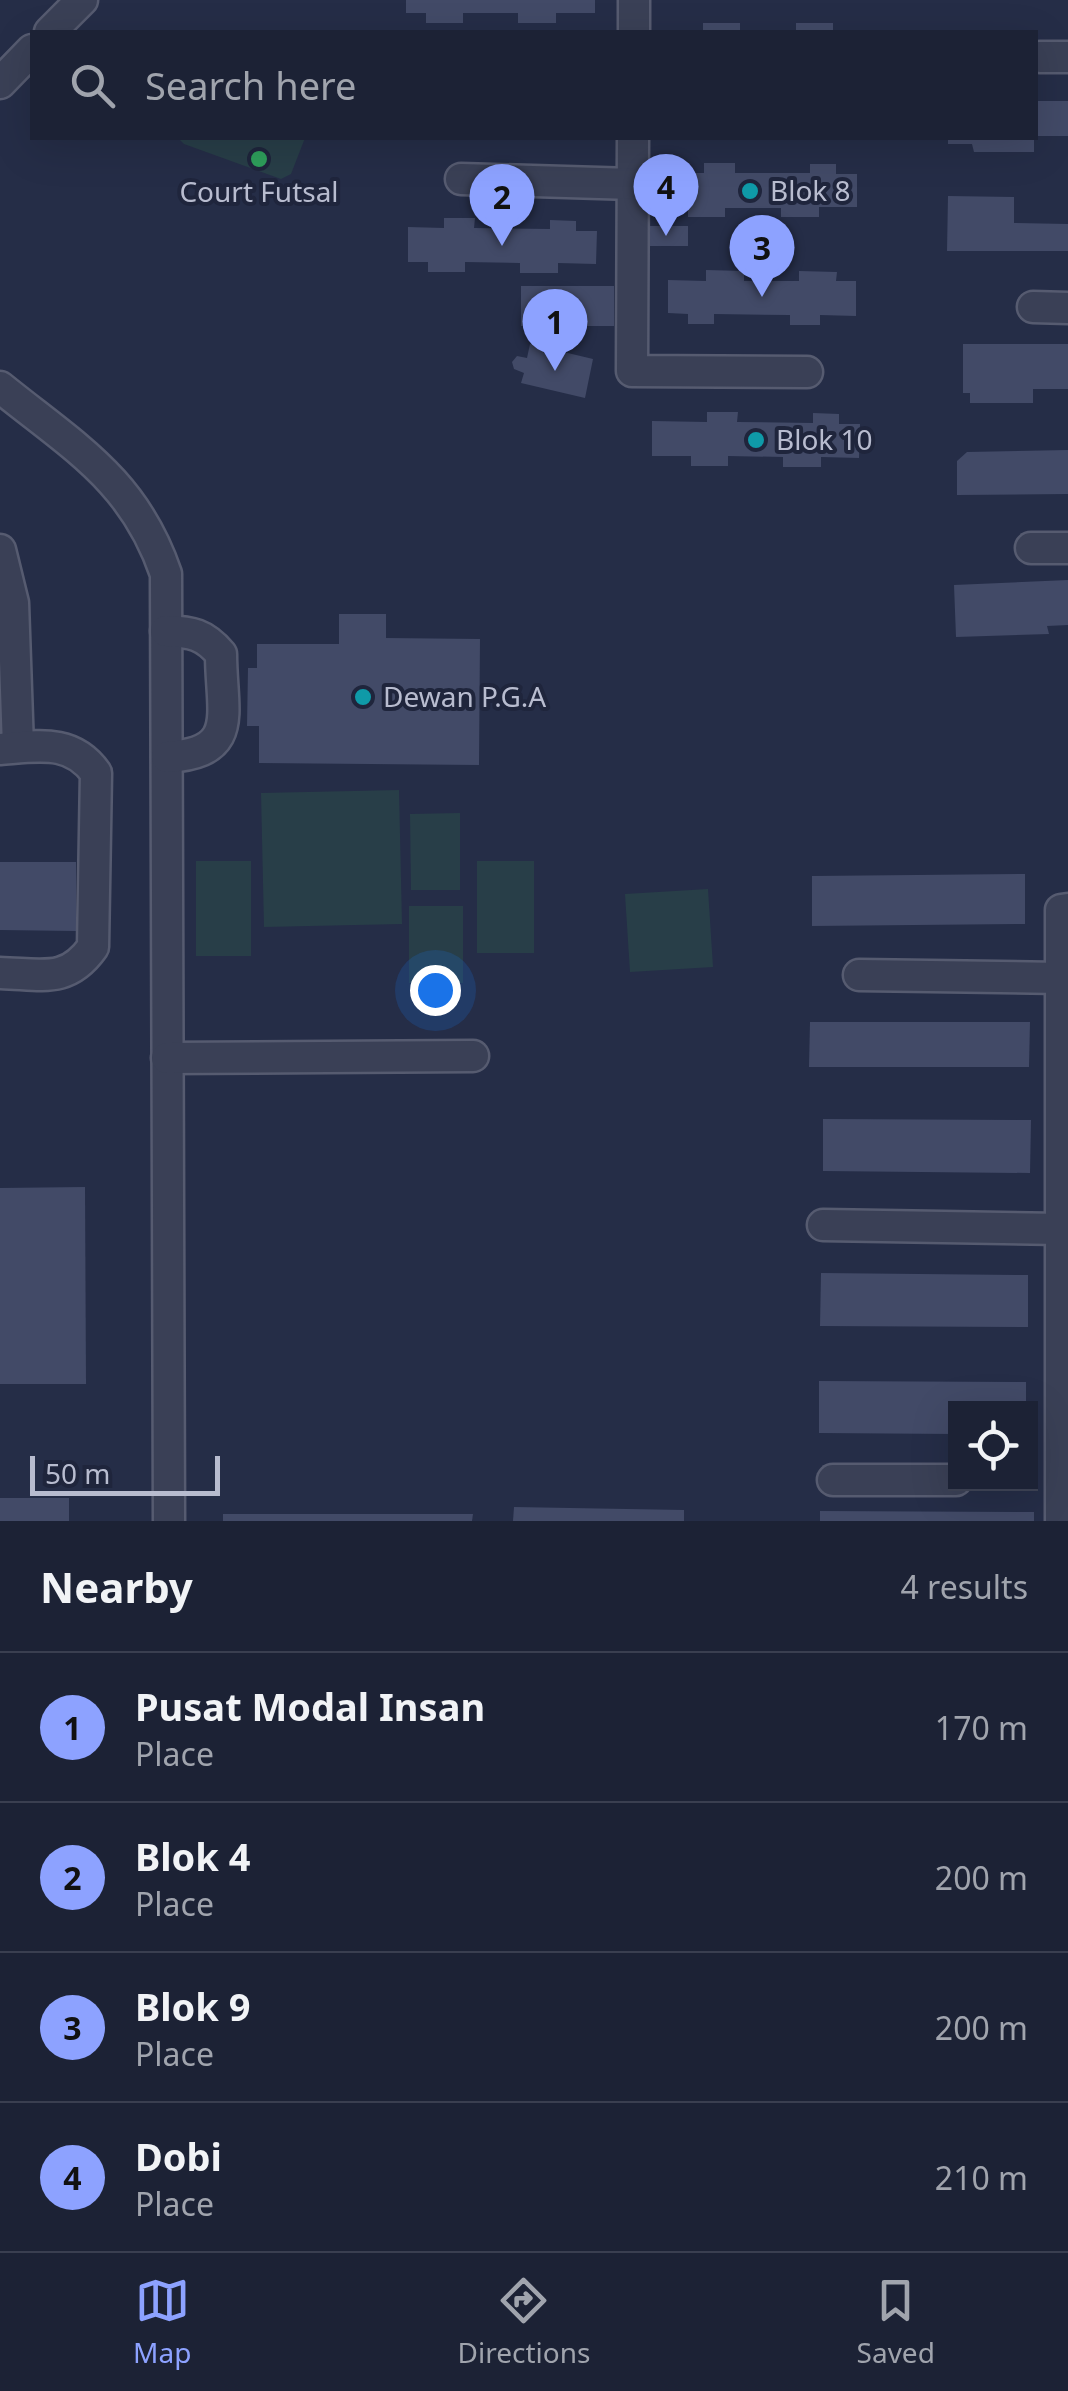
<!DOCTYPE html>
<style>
:root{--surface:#1c2235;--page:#292f41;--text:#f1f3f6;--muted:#a0a4ad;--line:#3a3f50;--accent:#8da2ff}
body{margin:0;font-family:"Noto Sans",sans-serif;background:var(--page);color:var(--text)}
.controls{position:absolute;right:30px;bottom:30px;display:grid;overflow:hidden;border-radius:0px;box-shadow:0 10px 40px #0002}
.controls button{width:90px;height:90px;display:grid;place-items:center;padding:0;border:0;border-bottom:2px solid var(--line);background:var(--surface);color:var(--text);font:50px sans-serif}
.scale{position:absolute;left:30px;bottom:25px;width:190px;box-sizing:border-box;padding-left:10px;border:5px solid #b8bccf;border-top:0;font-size:28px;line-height:35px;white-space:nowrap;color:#b8bccf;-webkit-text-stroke:8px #1f253c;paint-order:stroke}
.you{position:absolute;left:435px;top:990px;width:35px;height:35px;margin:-25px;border:8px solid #fff;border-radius:50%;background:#1a73e8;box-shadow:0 0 0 15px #1a73e833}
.badge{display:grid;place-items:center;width:65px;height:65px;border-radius:50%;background:var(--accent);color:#111;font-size:32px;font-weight:700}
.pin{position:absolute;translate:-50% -82px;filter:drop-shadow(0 2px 5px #0008)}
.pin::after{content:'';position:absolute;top:52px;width:35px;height:30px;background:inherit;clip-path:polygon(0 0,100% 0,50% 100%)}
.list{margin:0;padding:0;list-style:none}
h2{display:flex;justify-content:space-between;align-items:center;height:130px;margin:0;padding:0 40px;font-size:42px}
h2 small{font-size:32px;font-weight:400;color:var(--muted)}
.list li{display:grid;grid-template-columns:65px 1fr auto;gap:30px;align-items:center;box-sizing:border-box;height:150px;padding:0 40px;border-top:2px solid var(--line)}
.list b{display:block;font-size:38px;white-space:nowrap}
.list p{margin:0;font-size:32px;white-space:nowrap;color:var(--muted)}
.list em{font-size:32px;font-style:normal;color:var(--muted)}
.icon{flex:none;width:55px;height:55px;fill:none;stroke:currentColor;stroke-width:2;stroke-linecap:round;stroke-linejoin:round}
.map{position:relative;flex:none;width:1068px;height:1521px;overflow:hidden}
.search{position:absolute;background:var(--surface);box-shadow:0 10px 40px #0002;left:30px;right:30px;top:30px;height:110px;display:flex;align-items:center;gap:25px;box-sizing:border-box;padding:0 35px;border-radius:0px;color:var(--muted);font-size:38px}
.sheet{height:730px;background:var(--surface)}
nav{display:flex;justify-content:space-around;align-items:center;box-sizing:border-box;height:140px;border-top:2px solid var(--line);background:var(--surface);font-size:28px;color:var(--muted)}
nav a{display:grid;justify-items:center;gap:5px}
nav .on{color:var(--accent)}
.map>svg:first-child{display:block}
.green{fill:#283e48}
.building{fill:#424a67}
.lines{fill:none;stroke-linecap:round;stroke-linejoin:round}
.minor-casing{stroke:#565b70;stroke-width:35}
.minor{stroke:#3a4056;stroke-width:30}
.leisure-dot{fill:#2e9e5b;stroke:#1f253c;stroke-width:4}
.culture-dot{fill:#0f9aa8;stroke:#1f253c;stroke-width:4}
.labels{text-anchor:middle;stroke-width:8;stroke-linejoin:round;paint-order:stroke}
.poi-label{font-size:28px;fill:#b8bccf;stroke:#1f253c;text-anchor:start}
</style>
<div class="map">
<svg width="1068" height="1521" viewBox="0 0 1068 1521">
<rect width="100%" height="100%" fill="#252d47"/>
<g class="green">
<polygon points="178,138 305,138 291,174 281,179 184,144"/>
<polygon points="399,790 402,924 264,927 261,793"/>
<polygon points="460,813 460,890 411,890 410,814"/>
<rect x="196" y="861" width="55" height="95"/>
<rect x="477" y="861" width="57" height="92"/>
<polygon points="708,889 713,967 630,972 625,894"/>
<rect x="409" y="906" width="54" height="77"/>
</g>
<g class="building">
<polygon points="406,0 595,0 595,13 556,13 556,23 518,23 518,13 463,13 463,23 426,23 426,13 406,13"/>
<rect x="703" y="23" width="37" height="9"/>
<rect x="796" y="23" width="37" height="9"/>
<rect x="1036" y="101" width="32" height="35"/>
<polygon points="948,138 1034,138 1034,152 974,152 972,144 948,144"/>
<polygon points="704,163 735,163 735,173 810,173 810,164 836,164 836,174 857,174 857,207 819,207 819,217 781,217 781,208 725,208 725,217 688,217 688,208 643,208 643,173 704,173"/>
<polygon points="948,196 1014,197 1014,223 1068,224 1068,251 947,251"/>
<polygon points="444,218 475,218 474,228 550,229 550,220 576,221 576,231 597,231 596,264 558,263 558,273 520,273 520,263 465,262 465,272 428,272 428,262 408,262 408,227 444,228"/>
<rect x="643" y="226" width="45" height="20"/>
<polygon points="706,270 744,271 744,281 799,281 799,271 837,272 836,281 856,281 856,316 820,315 820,325 790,325 790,315 714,314 714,324 688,324 688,314 668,313 668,280 706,281"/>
<rect x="521" y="286" width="93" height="40"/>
<polygon points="530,344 593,359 585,398 521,383 524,373 514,369 512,362 517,356 527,358"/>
<polygon points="963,344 1068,344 1068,389 1033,389 1033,403 970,403 970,393 963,393"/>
<polygon points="707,412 738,412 737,422 813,423 813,413 839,414 839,424 860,424 859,458 821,457 821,467 783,467 783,457 728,456 728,466 691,466 691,456 652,456 652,421 707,422"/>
<polygon points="1068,450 1068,494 957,495 957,461 967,452"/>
<polygon points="1068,580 1068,625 1047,626 1049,634 956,637 954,585"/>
<polygon points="339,614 386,614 386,638 480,639 479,765 259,763 259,726 247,726 248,668 257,668 257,644 339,644"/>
<polygon points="0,862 76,862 76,931 0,930"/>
<polygon points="1025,874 1025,924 812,926 812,876"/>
<polygon points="810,1022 1030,1022 1029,1067 809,1067"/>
<polygon points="823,1119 1031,1120 1030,1173 823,1171"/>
<polygon points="85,1187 86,1384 0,1384 0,1188"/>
<polygon points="821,1273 1028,1275 1028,1327 820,1326"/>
<polygon points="819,1381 1026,1382 1026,1408 956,1408 956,1434 819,1433"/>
<rect x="0" y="1498" width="69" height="23"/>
<polygon points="514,1507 684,1510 684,1521 513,1521"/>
<polygon points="820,1511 1034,1512 1034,1521 820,1521"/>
<polygon points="223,1514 473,1514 472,1521 223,1521"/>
</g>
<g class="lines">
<g class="minor-casing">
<g id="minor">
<polyline points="50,32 82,0"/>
<polyline points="634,32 634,0"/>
<polyline points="1040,57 1068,57"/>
<polyline points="0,83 32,50"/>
<polyline points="633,138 632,371 807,372"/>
<polyline points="461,179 633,184"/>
<polyline points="1033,307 1068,308"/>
<path d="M0,387C74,447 134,480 166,574L169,1521"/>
<polyline points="1031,548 1068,548"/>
<polyline points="0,550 13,603 18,747"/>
<path d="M166,631C192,632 204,634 221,654C221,713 241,753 167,757"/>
<path d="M0,749C39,746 72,739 96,773L93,947C67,984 42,974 0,973"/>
<polyline points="859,975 1061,978"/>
<polyline points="167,1058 473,1056"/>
<polyline points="823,1225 1060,1229"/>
<polyline points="833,1480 956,1480"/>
<polyline points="1061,1521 1061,910 1068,909"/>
</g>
</g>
<use href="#minor" class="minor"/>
</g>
<circle class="leisure-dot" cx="259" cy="159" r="10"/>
<g class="culture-dot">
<circle cx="750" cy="191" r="10"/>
<circle cx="756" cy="440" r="10"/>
<circle cx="363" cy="697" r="10"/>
</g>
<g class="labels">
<g class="poi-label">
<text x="770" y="201">Blok 8</text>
<text x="259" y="202" text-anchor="middle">Court Futsal</text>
<text x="776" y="450">Blok 10</text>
<text x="383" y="707">Dewan P.G.A</text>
</g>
</g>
</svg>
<div class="controls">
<button><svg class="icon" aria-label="locate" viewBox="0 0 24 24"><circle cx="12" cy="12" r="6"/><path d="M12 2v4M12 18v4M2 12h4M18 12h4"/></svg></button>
</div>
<div class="scale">50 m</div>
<div class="you"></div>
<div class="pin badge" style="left:555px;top:371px">1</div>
<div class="pin badge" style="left:502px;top:246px">2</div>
<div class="pin badge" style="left:762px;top:297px">3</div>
<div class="pin badge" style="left:666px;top:236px">4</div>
<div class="search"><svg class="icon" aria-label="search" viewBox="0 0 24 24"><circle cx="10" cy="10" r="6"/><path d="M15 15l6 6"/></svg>Search here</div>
</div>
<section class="sheet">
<h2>Nearby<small>4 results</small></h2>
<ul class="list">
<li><span class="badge">1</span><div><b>Pusat Modal Insan</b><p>Place</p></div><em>170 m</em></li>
<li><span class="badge">2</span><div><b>Blok 4</b><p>Place</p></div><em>200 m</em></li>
<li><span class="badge">3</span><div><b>Blok 9</b><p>Place</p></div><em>200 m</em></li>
<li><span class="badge">4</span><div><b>Dobi</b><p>Place</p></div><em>210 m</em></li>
</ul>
</section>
<nav>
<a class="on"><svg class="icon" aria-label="map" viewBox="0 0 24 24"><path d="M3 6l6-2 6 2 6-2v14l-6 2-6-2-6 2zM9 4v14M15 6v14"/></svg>Map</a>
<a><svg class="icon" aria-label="directions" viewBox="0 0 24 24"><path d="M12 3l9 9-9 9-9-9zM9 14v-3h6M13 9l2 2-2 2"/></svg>Directions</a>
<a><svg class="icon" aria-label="saved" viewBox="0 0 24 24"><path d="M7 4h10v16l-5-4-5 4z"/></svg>Saved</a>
</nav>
